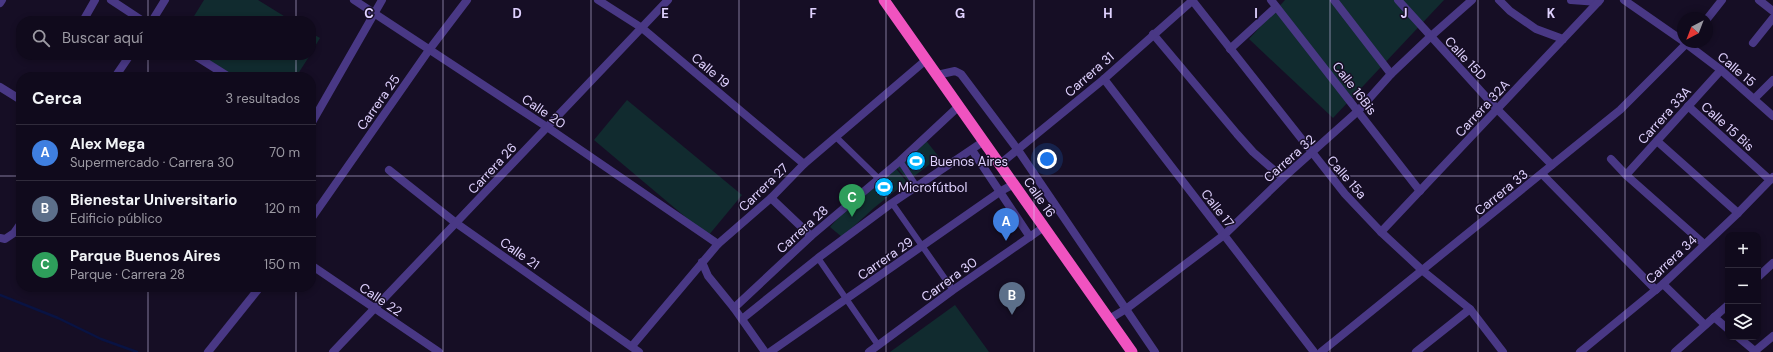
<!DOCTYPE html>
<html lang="es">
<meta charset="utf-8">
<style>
:root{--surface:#100a1c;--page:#191325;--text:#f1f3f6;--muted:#9c9aa3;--line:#302b3b;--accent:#00b5fd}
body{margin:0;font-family:"DM Sans",sans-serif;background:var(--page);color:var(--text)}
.controls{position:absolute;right:12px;bottom:12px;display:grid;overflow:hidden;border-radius:8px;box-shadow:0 2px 6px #0003}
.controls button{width:36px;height:36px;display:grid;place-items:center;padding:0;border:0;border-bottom:1px solid var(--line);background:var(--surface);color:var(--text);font:20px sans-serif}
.compass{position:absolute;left:1677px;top:12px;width:36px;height:36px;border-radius:50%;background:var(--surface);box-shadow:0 2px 6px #0003;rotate:222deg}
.you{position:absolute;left:1047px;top:159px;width:14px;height:14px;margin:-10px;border:3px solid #fff;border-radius:50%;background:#1a73e8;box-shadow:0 0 0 6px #1a73e833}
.badge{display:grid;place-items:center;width:26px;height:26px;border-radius:50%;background:var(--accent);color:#fff;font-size:13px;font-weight:700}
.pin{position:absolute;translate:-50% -33px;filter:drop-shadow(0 1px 2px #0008)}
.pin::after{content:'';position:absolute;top:21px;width:14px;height:12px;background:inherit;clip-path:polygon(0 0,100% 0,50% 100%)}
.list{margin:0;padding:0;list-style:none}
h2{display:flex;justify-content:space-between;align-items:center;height:52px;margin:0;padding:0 16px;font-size:17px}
h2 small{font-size:13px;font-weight:400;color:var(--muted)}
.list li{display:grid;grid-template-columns:26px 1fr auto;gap:12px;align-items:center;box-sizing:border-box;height:56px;padding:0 16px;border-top:1px solid var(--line)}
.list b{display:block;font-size:15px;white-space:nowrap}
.list p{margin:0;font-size:13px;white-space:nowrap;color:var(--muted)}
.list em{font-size:13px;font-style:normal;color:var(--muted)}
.icon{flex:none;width:22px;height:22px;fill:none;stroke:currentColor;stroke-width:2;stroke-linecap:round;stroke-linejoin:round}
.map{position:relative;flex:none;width:1773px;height:352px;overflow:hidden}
.search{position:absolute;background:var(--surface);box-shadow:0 2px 6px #0003;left:16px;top:16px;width:300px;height:44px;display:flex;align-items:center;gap:10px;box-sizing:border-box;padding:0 14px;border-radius:16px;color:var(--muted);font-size:15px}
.panel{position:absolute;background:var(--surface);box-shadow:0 2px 6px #0003;left:16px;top:72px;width:300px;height:220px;border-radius:16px}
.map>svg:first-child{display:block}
.green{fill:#112b2f}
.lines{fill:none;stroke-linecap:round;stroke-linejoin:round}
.stream{stroke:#091343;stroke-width:2.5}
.pedestrian{stroke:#493885;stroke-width:6}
.minor{stroke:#493885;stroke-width:8}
.trunk{stroke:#f053c0;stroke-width:11}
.grid{fill:none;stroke:#e0d2ff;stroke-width:1;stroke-opacity:0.55}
.labels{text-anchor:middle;stroke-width:3;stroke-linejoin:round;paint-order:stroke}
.street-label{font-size:13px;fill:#e0d2ff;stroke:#160e25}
.poi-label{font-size:13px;fill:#e0d2ff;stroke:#160e25;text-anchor:start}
.grid-label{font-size:13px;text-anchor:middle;font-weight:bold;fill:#e0d2ff;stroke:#160e25;stroke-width:3;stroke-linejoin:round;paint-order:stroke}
</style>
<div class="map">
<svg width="1773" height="352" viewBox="0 0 1773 352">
<rect width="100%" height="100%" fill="#160e25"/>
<g class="green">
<polygon points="204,0 258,0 292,21 191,21"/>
<polygon points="1285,0 1444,0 1333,118 1249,39"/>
<polygon points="311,33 320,38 311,53"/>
<polygon points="198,55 310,55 296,77 232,77"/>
<polygon points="627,100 742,195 708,236 594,140"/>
<polygon points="924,138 939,157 908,181 894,164"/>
<polygon points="893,165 907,182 875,207 842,237 830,227 862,192"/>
<polygon points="955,305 989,352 890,352"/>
</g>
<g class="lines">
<polyline class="stream" points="0,295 58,318 101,339 137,352"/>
<g class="pedestrian">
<polyline points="836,137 879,179"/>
<polyline points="900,161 917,187"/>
<polyline points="892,203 953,290"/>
<polyline points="818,258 878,345"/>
</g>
<g class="minor">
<polyline points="111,0 143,21"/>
<polyline points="354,0 547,127 718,244"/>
<polyline points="598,0 642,28 804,164"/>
<polyline points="1192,0 1345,194 1381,232 1423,271 1470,309 1503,352"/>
<polyline points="1271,0 1420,191"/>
<polyline points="1334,0 1391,74"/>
<polyline points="1398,0 1497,109 1552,165"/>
<polyline points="1499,0 1510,11 1536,29 1563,39"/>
<polyline points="1571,0 1598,2"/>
<polyline points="1624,0 1683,41"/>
<polyline points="1759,0 1773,11"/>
<polyline points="0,3 2,0"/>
<polyline points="1707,19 1722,0"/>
<polyline points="83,21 95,0"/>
<polyline points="152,21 165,0"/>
<polyline points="1153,34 1237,134 1253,152 1283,178"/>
<polyline points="1684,42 1721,70 1773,116"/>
<polyline points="1753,43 1773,18"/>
<polyline points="1230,49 1276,7"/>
<polyline points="194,55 229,77"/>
<polyline points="937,75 955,71 961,74 1018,150 1155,352"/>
<polyline points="115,77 130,55"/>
<polyline points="1104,79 1314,352"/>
<polyline points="0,87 21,100"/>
<polyline points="1754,99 1773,80"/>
<polyline points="1688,106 1770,180"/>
<polyline points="311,124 382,0"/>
<polyline points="1657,141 1738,213"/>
<polyline points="972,150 1030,237"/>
<polyline points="1611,159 1626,175 1704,244"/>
<polyline points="1000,164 1104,79 1193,0"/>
<polyline points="389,170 456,223 639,352"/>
<polyline points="1542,174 1656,290"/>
<polyline points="1626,175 1721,70"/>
<polyline points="771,198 811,236"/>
<polyline points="311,219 429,50 467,0"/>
<polyline points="1381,232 1600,0"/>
<polyline points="0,238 5,239 14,233 21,223"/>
<polyline points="702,262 708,276 734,308 765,352"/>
<polyline points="311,265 439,352"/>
<polyline points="1758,277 1773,263"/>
<polyline points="1663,284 1705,325"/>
<polyline points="734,308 811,236 900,161 959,106"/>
<polyline points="1714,317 1728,329"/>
<polyline points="742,319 818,258 892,203 984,141"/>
<polyline points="1109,319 1126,309 1224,235 1283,178 1358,111 1391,74 1430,37 1472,0"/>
<polyline points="1738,337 1756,352"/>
<polyline points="632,346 718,244 771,198 804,164 926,60"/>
<polyline points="1755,351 1773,336"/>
<polyline points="208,352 260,287"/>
<polyline points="333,352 668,0"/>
<polyline points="770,352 1001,191 1014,184"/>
<polyline points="869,352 953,290 1044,227"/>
<polyline points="1321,352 1620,110 1688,42"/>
<polyline points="1416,352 1470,309"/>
<polyline points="1580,352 1663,284 1738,213 1773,177"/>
<polyline points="1675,352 1728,305"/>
</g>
<polyline class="trunk" points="884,0 1132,352"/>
</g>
<path class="grid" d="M148,0V21M296,0V21M443,0V352M591,0V352M739,0V352M886,0V352M1034,0V352M1182,0V352M1330,0V352M1478,0V352M1625,0V352M148,55V77M296,55V77M0,176H21M311,176H1773M148,287V352M296,287V352"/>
<defs>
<g id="stadium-disc" transform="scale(1)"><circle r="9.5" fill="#00b5fd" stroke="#160e25"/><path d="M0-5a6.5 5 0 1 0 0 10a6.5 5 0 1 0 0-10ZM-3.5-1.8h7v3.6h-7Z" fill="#fff"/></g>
</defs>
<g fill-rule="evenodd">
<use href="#stadium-disc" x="916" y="161"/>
<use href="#stadium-disc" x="884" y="187"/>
</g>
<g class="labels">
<g class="street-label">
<text transform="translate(1466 58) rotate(47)" y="5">Calle 15D</text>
<text transform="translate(1737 69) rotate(40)" y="5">Calle 15</text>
<text transform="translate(711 70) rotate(40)" y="5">Calle 19</text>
<text transform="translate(1089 74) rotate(-41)" y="5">Carrera 31</text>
<text transform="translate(1355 88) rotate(52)" y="5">Calle 16Bis</text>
<text transform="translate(378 102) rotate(-55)" y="5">Carrera 25</text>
<text transform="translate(1482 108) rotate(-47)" y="5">Carrera 32A</text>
<text transform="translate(544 111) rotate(34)" y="5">Calle 20</text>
<text transform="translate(1664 115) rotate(-48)" y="5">Carrera 33A</text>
<text transform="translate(1728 126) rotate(42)" y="5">Calle 15 Bis</text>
<text transform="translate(1289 158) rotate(-42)" y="5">Carrera 32</text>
<text transform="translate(492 168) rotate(-47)" y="5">Carrera 26</text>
<text transform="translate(1347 177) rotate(49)" y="5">Calle 15a</text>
<text transform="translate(763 187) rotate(-44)" y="5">Carrera 27</text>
<text transform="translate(1501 192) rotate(-39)" y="5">Carrera 33</text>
<text transform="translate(1040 197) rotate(55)" y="5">Calle 16</text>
<text transform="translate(1218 208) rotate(52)" y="5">Calle 17</text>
<text transform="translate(802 229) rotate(-42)" y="5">Carrera 28</text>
<text transform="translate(520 253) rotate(35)" y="5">Calle 21</text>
<text transform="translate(885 258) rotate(-35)" y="5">Carrera 29</text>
<text transform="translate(1671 259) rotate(-43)" y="5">Carrera 34</text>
<text transform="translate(949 279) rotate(-36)" y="5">Carrera 30</text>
<text transform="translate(381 299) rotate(34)" y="5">Calle 22</text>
</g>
<g class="poi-label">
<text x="930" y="166">Buenos Aires</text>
<text x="898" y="192">Microfútbol</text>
</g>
</g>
<g class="grid-label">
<text x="369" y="18">C</text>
<text x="517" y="18">D</text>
<text x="665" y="18">E</text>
<text x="813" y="18">F</text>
<text x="960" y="18">G</text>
<text x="1108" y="18">H</text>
<text x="1256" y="18">I</text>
<text x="1404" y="18">J</text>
<text x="1551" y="18">K</text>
</g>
</svg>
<div class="controls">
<button>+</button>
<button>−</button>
<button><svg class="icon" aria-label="layers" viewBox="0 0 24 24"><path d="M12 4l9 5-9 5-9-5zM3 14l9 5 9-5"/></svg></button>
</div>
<svg class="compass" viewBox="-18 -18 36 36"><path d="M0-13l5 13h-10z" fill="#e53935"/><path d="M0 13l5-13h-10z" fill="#9c9aa3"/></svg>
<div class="you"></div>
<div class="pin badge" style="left:1006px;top:241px;background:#3f7fe0">A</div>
<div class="pin badge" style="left:1012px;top:315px;background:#5c6f8a">B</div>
<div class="pin badge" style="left:852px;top:217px;background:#2e9e5b">C</div>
<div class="search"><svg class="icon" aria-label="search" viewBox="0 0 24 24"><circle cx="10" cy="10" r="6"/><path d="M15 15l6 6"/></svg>Buscar aquí</div>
<section class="panel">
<h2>Cerca<small>3 resultados</small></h2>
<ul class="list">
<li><span class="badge" style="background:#3f7fe0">A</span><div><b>Alex Mega</b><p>Supermercado · Carrera 30</p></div><em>70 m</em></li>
<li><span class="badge" style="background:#5c6f8a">B</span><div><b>Bienestar Universitario</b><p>Edificio público</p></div><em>120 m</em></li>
<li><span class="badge" style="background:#2e9e5b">C</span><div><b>Parque Buenos Aires</b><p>Parque · Carrera 28</p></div><em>150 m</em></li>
</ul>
</section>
</div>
